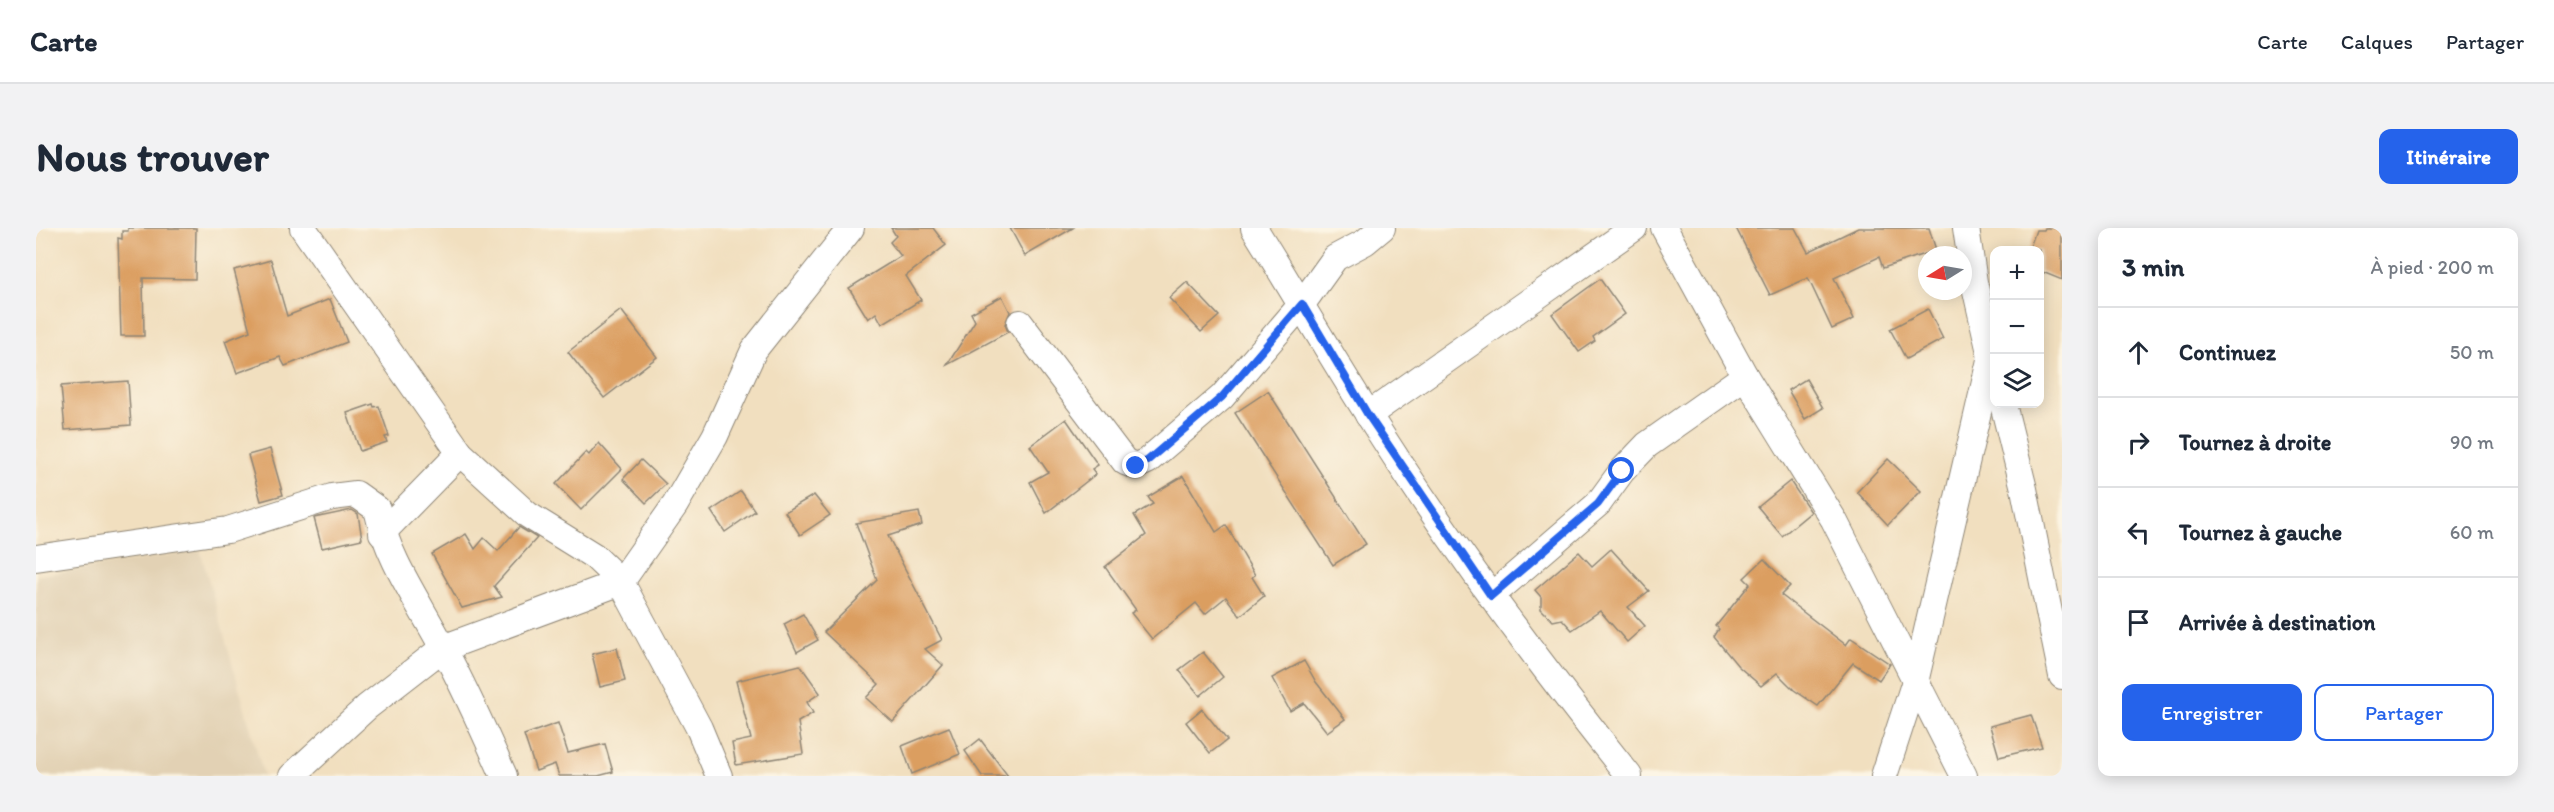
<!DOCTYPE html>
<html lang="fr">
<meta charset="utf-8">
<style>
:root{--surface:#fff;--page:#f2f2f3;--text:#1f2937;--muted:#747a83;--line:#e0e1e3;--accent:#2563eb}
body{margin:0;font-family:Itim,sans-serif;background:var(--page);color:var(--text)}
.controls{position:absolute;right:18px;top:18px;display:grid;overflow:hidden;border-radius:12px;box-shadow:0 3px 15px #0003}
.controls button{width:54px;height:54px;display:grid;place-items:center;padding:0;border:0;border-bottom:2px solid var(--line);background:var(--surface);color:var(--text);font:30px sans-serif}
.compass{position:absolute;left:1882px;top:18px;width:54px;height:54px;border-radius:50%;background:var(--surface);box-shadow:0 3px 15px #0003;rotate:259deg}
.stop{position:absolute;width:18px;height:18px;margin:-14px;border:4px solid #2563eb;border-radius:50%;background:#fff}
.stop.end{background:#2563eb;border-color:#fff;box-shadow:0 2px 6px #0008}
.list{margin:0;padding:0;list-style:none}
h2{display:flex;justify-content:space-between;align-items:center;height:78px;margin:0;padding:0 24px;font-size:26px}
h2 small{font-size:20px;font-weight:400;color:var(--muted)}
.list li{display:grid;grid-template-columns:39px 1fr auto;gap:18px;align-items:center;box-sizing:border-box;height:90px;padding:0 24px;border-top:2px solid var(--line)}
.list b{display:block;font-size:22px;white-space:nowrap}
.list em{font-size:20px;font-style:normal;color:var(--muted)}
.actions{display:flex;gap:12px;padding:18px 24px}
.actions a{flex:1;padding:14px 0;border:2px solid var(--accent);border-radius:12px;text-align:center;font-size:21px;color:var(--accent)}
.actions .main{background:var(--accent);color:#fff}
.icon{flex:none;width:33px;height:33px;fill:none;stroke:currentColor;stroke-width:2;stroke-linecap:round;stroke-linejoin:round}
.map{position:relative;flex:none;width:2026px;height:548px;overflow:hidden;border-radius:12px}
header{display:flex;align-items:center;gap:36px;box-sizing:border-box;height:84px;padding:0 30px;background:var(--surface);border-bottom:2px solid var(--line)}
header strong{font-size:28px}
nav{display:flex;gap:33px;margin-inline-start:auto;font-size:21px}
.intro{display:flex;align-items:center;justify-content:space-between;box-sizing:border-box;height:144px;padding:0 36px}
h1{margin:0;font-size:42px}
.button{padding:15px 27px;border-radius:12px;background:var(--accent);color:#fff;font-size:21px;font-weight:700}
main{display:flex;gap:36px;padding:0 36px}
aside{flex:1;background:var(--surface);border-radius:12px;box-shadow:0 3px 15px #0003}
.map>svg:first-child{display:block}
.built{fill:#e2d1b4}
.building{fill:#db9e61}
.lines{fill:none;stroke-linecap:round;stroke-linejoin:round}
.minor-casing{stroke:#8e8575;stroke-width:28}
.minor{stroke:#fff;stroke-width:26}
.route{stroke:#2563eb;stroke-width:8}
</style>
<header>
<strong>Carte</strong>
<nav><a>Carte</a><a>Calques</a><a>Partager</a></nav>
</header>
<div class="intro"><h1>Nous trouver</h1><a class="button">Itinéraire</a></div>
<main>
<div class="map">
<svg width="2026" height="548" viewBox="0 0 2026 548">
<rect width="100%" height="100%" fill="#fcf5e5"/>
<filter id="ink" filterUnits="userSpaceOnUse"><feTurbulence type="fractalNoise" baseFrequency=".0167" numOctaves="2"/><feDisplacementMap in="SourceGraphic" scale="12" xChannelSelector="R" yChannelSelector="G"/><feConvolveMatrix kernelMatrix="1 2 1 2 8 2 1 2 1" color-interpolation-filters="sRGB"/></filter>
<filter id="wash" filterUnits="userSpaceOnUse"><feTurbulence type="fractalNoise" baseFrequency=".008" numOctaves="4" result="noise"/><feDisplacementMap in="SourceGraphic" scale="24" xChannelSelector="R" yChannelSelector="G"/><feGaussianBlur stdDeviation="1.35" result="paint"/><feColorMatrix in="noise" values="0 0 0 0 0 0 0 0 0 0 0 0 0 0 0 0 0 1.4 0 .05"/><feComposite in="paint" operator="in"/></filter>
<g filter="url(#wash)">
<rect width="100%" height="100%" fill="#f1dfbf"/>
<polygon class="built" points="164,322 228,548 0,548 0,348"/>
<g id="blocks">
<g class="building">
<polygon points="92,0 160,0 159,51 107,50 108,108 85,108 82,10 86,11 86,3 92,3"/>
<polygon points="855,0 897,0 910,17 870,48 885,72 846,96 840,85 832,91 813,60 865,28 854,14 860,8"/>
<polygon points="974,0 1037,0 989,28"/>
<polygon points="1700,0 1759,0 1772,24 1822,0 1893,0 1900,22 1847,40 1843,29 1798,50 1818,91 1796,101 1772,50 1734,67"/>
<polygon points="2009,0 2026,0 2026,52 2004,43 2004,22 1993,22 2000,2 2008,2"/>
<polygon points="235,32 251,88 294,71 311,114 249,138 244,129 201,145 189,113 214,103 198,42"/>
<polygon points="1564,51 1589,86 1557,109 1559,113 1543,124 1516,86"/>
<polygon points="1151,54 1183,88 1165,104 1133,70"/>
<polygon points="966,68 974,84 969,96 972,104 911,137 939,93 935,85"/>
<polygon points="1892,81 1907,111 1870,131 1854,101"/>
<polygon points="585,82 621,129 568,170 532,124"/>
<polygon points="1770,151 1787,180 1769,191 1752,162"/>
<polygon points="92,153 95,197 29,202 25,158"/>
<polygon points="1232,163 1330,316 1297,337 1199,185"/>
<polygon points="337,176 338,179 343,178 353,208 349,209 351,214 324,223 311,185"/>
<polygon points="1030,191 1062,237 1056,241 1060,246 1010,285 994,254 1012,244 994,218"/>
<polygon points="563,215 586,241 545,282 520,256 550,224 553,227"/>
<polygon points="234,221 247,267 225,273 212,227"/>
<polygon points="1852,231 1885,263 1852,297 1821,264"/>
<polygon points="605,232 630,256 610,275 587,251"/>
<polygon points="1147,248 1180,304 1190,297 1219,347 1216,349 1228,368 1204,388 1190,369 1169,386 1160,375 1116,411 1095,385 1100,382 1069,339 1110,307 1098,287 1117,276 1112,269"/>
<polygon points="1754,253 1775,284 1746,308 1722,279"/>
<polygon points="705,263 719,283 689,304 675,283"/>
<polygon points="778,267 794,287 764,307 749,284"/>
<polygon points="316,282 322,286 326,311 286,320 278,290"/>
<polygon points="883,284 886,297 852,308 906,412 889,421 907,437 857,494 830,470 843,456 788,404 841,352 820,295"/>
<polygon points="483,299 501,310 458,358 466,369 426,380 396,326 430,306 439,321 448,310 462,323"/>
<polygon points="1575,321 1613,363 1592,379 1609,398 1591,414 1564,383 1536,402 1526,391 1517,393 1505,381 1505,369 1499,362 1543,324 1556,338"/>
<polygon points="1728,331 1754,358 1745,367 1810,417 1815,410 1854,436 1843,452 1817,435 1782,478 1758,462 1741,445 1725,458 1702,438 1678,409 1683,401 1680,398 1714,356 1708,350"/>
<polygon points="767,386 782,412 761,424 748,396"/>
<polygon points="581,420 589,453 564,459 556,426"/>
<polygon points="1167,424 1187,449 1164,468 1143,442"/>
<polygon points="1268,433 1280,454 1309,491 1291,504 1268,475 1254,483 1236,450"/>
<polygon points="764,437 784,465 771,474 777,485 762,494 767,526 700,537 696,515 715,511 700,453"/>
<polygon points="1166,481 1191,512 1174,525 1150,494"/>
<polygon points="1995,487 2006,519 1963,529 1954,498"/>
<polygon points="522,495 532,525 569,516 577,544 562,548 523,548 519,536 500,543 488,507"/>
<polygon points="913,499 924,526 876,546 866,518"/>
<polygon points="944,511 972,548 946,548 929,523"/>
</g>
</g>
</g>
<g filter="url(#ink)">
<use href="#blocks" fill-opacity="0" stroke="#8e8575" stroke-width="1.5"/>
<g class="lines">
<g class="minor-casing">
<g id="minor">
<polyline points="267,0 424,225 492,287 558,328 585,354 663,500 683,548"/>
<path d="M1218,0C1257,62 1293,125 1332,186C1411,312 1500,432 1593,548"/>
<polyline points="1628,0 1709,148 1798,292 1928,548"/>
<polyline points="1930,0 1938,54 1958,142"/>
<polyline points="984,95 1089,234 1100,238 1111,233 1186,169 1266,76 1299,30 1329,14 1346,0"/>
<polyline points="1967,176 1988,261 2026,448"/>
<polyline points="1332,187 1598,0"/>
<polyline points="346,305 424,225"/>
<path d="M0,330L192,302L296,269L320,266L341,281C352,332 383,374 407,420C430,462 449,505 468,548"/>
<polyline points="1455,368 1562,276 1586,243 1611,217 1709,148"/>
<polyline points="256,548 331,479 407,420 585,354 639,277 679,208 718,122 815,0"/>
<polyline points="1848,548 1880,450 1955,128"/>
</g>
</g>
<use href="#minor" class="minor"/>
</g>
</g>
<g class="lines" filter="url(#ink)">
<polyline class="route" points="1100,238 1111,233 1186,169 1266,76 1332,187 1455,368 1562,276 1586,243"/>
</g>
</svg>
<div class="controls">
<button>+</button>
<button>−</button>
<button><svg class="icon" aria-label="layers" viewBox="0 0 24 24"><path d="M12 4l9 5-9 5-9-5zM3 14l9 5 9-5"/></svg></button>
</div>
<svg class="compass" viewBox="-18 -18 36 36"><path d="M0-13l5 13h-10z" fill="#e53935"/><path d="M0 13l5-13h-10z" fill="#747a83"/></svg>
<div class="stop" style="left:1586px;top:243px"></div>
<div class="stop end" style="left:1100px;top:238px"></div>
</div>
<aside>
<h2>3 min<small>À pied · 200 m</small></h2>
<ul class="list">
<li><svg class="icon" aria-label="ahead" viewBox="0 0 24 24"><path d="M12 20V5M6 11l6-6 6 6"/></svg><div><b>Continuez</b></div><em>50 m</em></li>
<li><svg class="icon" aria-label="right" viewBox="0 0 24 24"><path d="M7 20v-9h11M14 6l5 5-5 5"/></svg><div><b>Tournez à droite</b></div><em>90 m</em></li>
<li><svg class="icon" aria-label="left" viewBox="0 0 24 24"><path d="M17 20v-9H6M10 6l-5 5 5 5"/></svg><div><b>Tournez à gauche</b></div><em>60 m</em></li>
<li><svg class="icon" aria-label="arrive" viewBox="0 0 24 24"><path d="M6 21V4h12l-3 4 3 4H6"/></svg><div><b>Arrivée à destination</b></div></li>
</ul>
<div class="actions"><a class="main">Enregistrer</a><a>Partager</a></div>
</aside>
</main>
